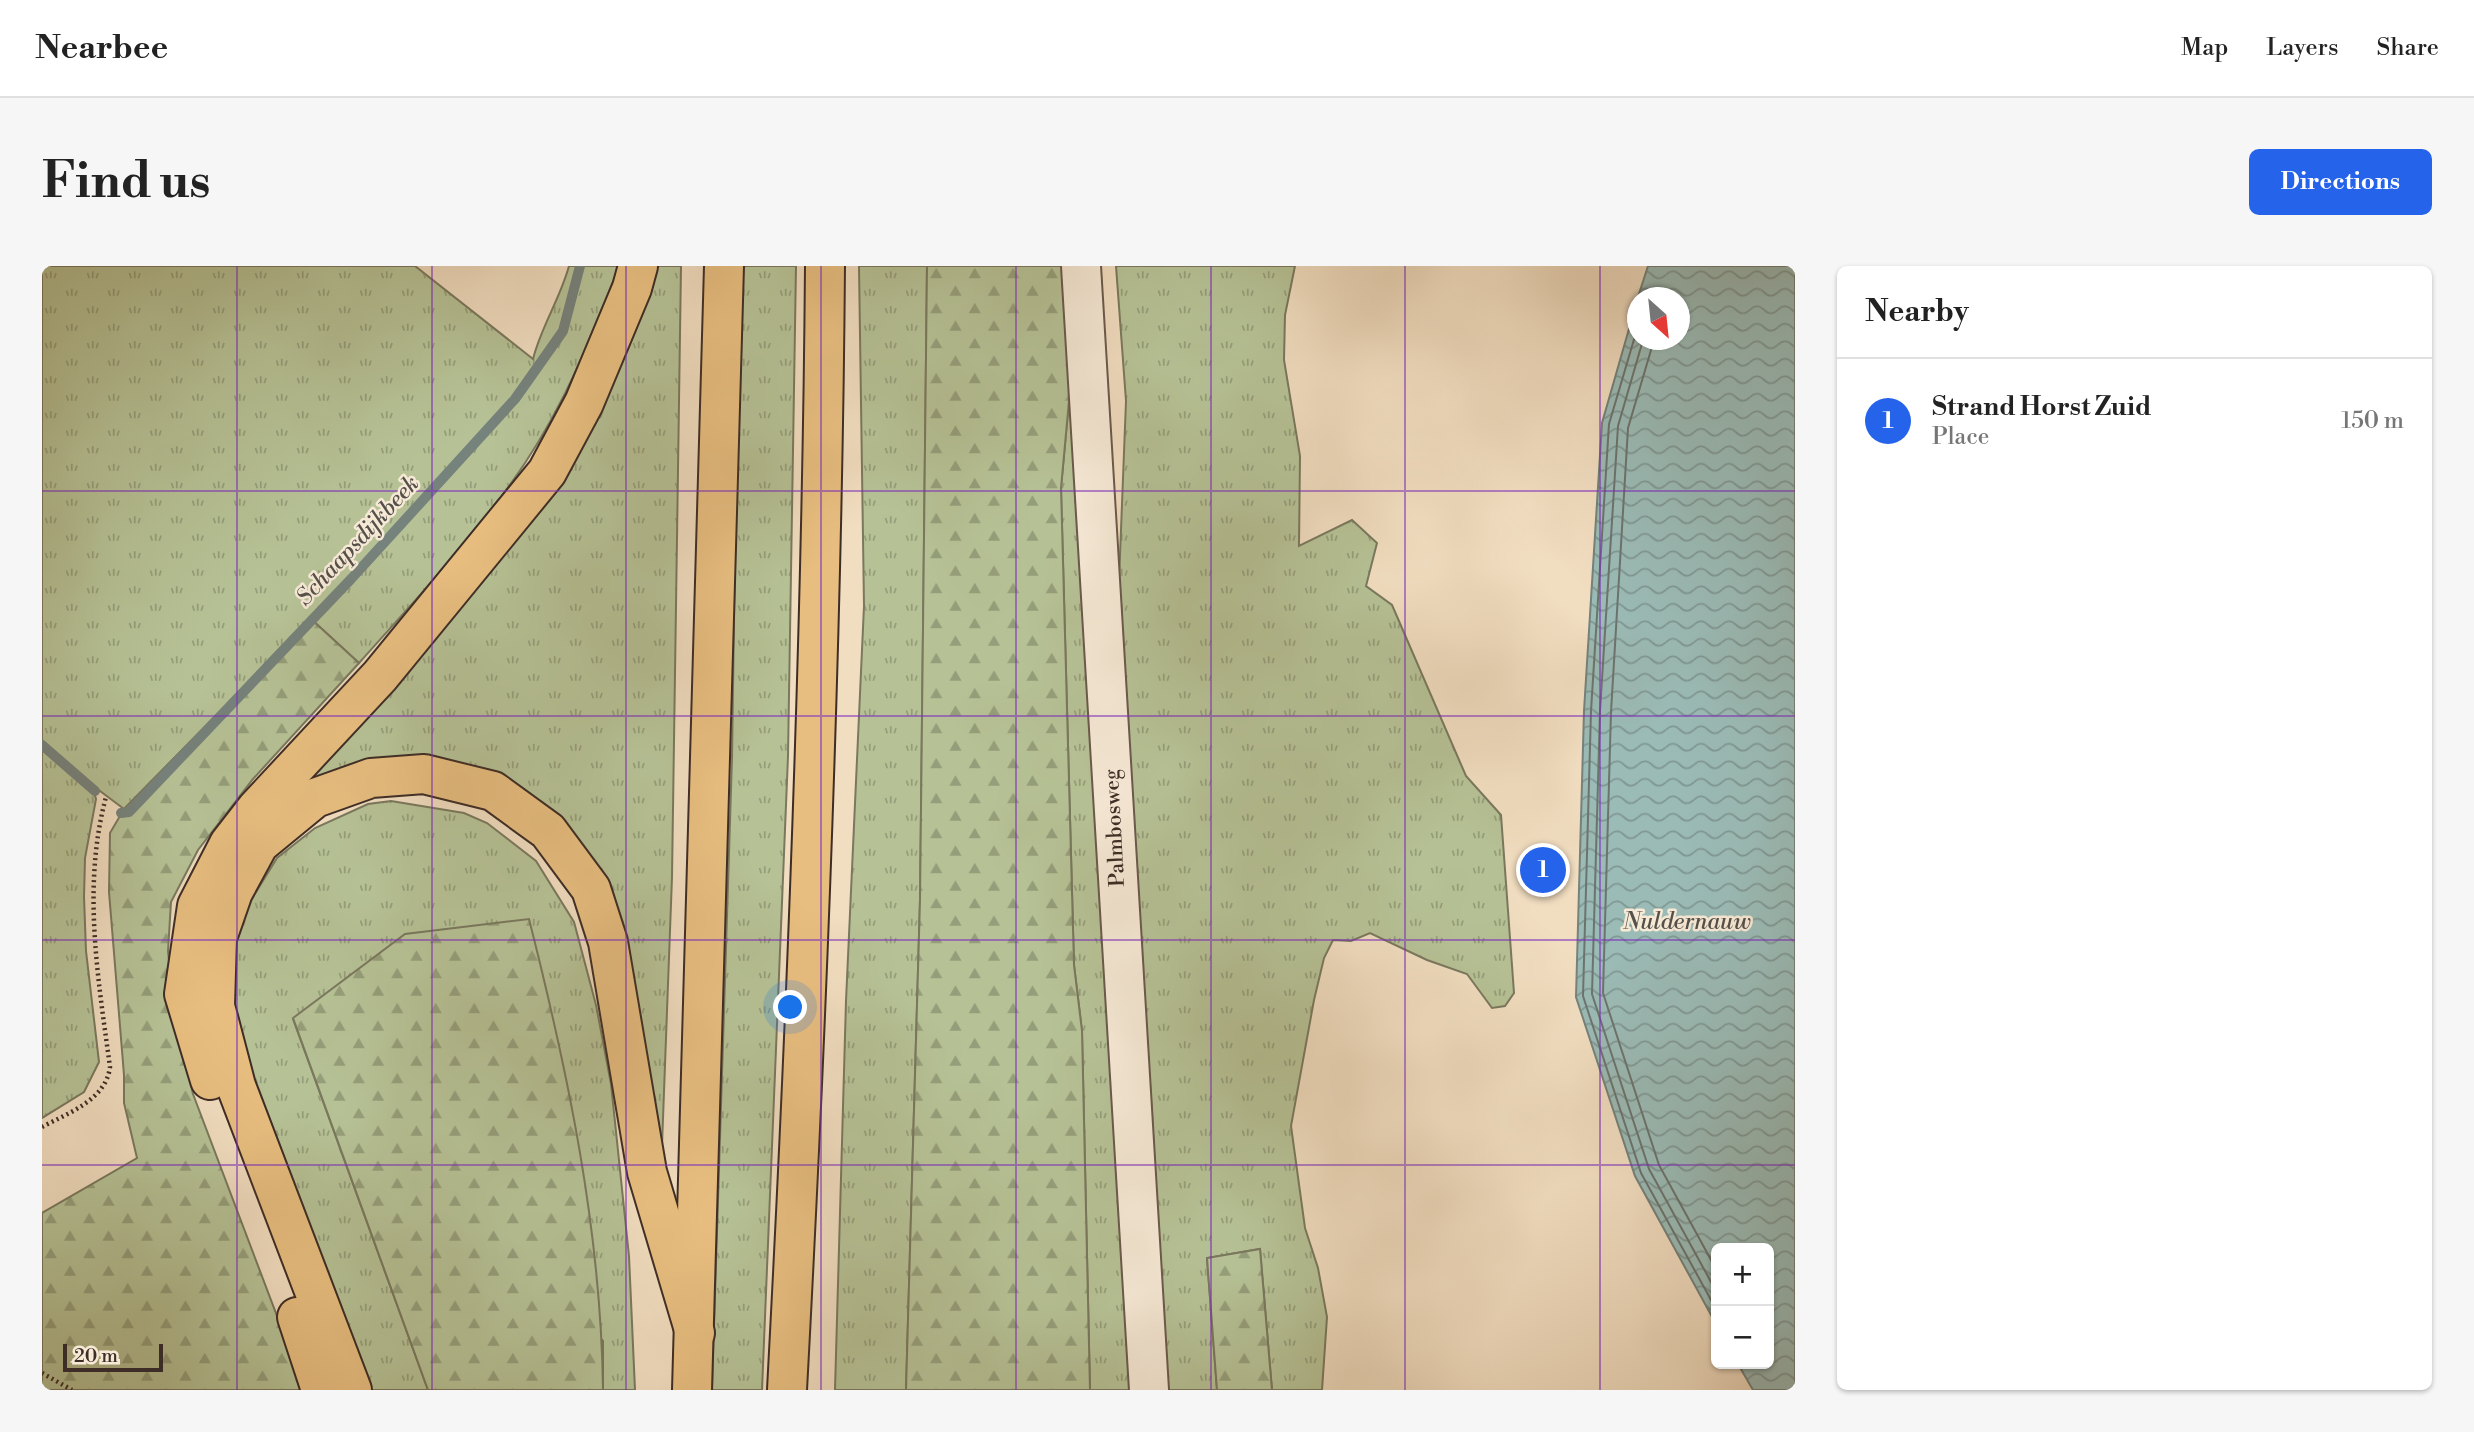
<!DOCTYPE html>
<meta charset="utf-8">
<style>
:root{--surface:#fff;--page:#f6f6f6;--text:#222;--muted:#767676;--line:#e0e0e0;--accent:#2563eb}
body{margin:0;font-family:"Libre Bodoni",serif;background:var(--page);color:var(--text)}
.controls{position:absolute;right:21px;bottom:21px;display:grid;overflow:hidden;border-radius:10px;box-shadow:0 2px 5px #0004}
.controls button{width:63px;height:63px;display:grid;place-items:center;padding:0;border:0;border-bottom:2px solid var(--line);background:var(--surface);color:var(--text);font:35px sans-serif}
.compass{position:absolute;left:1585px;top:21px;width:63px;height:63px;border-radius:50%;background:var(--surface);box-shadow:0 2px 5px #0004;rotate:153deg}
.scale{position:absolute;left:21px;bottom:18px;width:100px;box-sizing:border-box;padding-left:7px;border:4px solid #3e2d26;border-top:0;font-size:19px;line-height:24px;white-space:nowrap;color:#3e2d26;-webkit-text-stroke:5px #f6e9d6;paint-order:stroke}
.you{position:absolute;left:749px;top:742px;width:24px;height:24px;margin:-18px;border:5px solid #fff;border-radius:50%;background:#1a73e8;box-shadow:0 0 0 10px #1a73e833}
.badge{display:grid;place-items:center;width:46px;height:46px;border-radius:50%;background:var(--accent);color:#fff;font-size:23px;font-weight:700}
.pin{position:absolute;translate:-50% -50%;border:4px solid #fff;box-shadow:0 2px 7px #0006}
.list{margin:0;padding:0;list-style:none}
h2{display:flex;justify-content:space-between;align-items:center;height:91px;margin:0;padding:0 28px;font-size:30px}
h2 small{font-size:23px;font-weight:400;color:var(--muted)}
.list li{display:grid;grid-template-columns:46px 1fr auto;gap:21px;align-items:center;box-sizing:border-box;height:126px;padding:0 28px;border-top:2px solid var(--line)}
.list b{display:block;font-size:26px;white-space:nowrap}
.list p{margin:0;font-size:23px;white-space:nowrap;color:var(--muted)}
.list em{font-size:23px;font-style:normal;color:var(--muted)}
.map{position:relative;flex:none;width:1753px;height:1124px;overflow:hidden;border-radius:10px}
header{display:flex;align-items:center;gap:42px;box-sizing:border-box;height:98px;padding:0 35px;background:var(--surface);border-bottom:2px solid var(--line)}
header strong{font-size:33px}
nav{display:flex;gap:38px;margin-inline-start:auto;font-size:24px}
.intro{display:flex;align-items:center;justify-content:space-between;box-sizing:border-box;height:168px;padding:0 42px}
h1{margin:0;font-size:49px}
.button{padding:18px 32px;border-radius:10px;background:var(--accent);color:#fff;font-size:24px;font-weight:700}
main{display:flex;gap:42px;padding:0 42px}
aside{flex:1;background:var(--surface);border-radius:10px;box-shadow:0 2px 5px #0004}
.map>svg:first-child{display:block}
.grass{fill:url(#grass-tufts);stroke:#7a785e;stroke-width:2}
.forest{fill:url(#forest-firs);stroke:#7a785e;stroke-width:2}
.water{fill:url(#water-waves);stroke:#76827c;stroke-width:2}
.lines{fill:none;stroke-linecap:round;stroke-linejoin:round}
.shore{stroke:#6c746e;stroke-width:2}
.stream{stroke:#76827c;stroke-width:10}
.minor-casing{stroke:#6b594c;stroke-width:42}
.highway-casing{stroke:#3e2d26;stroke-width:42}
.path{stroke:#3e2d26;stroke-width:4.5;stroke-dasharray:2 3.5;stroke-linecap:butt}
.minor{stroke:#f6e9d6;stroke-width:38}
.highway{stroke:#e8be80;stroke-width:38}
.grid{fill:none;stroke:#7b2cbf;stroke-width:2;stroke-opacity:0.55}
.labels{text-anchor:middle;stroke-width:5;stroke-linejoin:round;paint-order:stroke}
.street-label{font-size:21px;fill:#3e2d26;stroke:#f6e9d6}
.water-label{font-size:23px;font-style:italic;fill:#55504a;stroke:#f6e9d6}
</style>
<header>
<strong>Nearbee</strong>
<nav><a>Map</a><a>Layers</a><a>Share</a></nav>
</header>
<div class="intro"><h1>Find us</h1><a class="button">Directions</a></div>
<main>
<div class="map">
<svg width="1753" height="1124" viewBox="0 0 1753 1124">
<defs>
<pattern id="grass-tufts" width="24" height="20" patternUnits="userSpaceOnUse" patternTransform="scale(1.75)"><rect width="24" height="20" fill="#b6c296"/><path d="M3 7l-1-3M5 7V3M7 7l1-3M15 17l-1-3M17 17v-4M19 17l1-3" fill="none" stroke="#959e7a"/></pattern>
<pattern id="forest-firs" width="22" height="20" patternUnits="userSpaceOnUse" patternTransform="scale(1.75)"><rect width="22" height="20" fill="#b6c296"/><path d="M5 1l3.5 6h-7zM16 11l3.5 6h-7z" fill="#959e7a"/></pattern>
<pattern id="water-waves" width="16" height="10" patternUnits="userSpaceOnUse" patternTransform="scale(1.75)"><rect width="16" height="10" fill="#9bbbb6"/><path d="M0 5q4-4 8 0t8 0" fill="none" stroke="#809894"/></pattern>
</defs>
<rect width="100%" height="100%" fill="#f1ddc0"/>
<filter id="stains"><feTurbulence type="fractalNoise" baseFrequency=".00286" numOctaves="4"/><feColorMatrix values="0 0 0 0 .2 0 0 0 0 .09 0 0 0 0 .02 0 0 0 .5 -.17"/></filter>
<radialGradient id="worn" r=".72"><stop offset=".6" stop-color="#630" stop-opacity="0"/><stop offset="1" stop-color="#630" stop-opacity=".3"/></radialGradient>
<g class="grass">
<path d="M0,0H373L491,93C499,61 518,33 527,0H577C552,67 523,137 483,197C435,269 375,332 317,397L269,353L82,543L50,519L54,533L43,592L42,631L44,685L57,796L42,826L0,852Z"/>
<polygon points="613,0 639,0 630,611 618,933 577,668 442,511 242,533 387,376"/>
<polygon points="697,0 754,0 746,490 720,1124 670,1124 690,492"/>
<polygon points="817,0 885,0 878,634 864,1124 793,1124 804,735 822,340"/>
<polygon points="1074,0 1253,0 1243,49 1242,94 1258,190 1257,280 1310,254 1335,277 1324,320 1350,339 1424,510 1459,549 1472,727 1463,740 1450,742 1425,708 1385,694 1328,667 1309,675 1291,674 1282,692 1272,734 1249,860 1263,962 1276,1002 1285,1051 1280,1124 1230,1124 1218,983 1165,992 1175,1124 1124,1124 1110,847 1076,341 1084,135"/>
<polygon points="1029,113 1091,1124 1048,1124 1040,765 1032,699 1019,222"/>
<polygon points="349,535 422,547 445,557 494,595 532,656 554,739 569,818 587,990 593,1124 561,1124 561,1075 251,753 386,1124 321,1124 202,824 186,708 200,649 235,592 273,562 326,538"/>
</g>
<g class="forest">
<polygon points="885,0 1022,0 1029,113 1019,222 1032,699 1040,765 1048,1124 864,1124 878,634"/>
<polygon points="269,353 317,397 211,513 156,584 129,636 126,685 132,746 151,828 263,1124 0,1124 0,947 95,892 82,837 82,809 67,626 68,567 82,543"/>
<path d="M487,653C526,807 559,964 561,1124H386L251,752L363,668Z"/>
<polygon points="1218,983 1230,1124 1175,1124 1165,992"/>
</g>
<polygon class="water" points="1606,0 1753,0 1753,1124 1711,1124 1696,1098 1727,1098 1727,982 1674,982 1674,1058 1593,910 1534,731 1542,445 1560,157 1595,35 1596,74 1638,74 1638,32 1596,31"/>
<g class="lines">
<g class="shore">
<polyline points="1596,60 1567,158 1549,445 1541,730 1599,907 1674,1043"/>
<polyline points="1601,74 1576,160 1558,445 1550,728 1607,903 1674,1025"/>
<polyline points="1612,74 1586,162 1569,446 1561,727 1617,899 1674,1003"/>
</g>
<g class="stream">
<polyline points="0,479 53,525"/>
<polyline points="79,547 87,546 310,312 473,133 521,65 538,0"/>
</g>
<g class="minor-casing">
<polyline id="minor" points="1039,0 1107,1124"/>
</g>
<g class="highway-casing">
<g id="highway">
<polyline points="168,814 142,728 155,640 187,578 215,542 338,410 505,206 542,137 590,22 596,0"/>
<polyline points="255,1051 279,1124"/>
<polyline points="310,1124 194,820 173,740 175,672 191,626 217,578 273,532 329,512 382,508 451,525 506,565 549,623 566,676 605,906 653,1067"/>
<polyline points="650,1124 682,0"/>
<path d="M745,1124C765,750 780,375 783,0"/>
</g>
</g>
<g class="path">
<path d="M0,861C26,847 64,834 68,801C56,712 40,620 64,531"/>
<polyline points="0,1107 30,1124"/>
</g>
<use href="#minor" class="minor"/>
<use href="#highway" class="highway"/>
</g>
<path class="grid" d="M195,0V1124M390,0V1124M584,0V1124M779,0V1124M974,0V1124M1169,0V1124M1363,0V1124M1558,0V1124M0,225H1753M0,450H1753M0,674H1753M0,899H1753"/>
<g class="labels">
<g class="street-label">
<text transform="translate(1072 562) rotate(-93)" y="7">Palmbosweg</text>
</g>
<g class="water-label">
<text transform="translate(315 274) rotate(-47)" y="8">Schaapsdijkbeek</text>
<text x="1645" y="663">Nuldernauw</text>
</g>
</g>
<rect width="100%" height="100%" filter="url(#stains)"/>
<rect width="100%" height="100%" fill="url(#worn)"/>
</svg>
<div class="controls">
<button>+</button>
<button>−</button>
</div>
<svg class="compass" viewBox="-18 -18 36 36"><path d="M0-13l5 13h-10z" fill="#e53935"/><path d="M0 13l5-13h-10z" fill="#767676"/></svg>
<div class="scale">20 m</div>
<div class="you"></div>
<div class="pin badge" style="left:1501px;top:604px">1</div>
</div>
<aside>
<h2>Nearby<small></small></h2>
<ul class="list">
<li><span class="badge">1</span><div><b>Strand Horst Zuid</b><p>Place</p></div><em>150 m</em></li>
</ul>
</aside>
</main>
